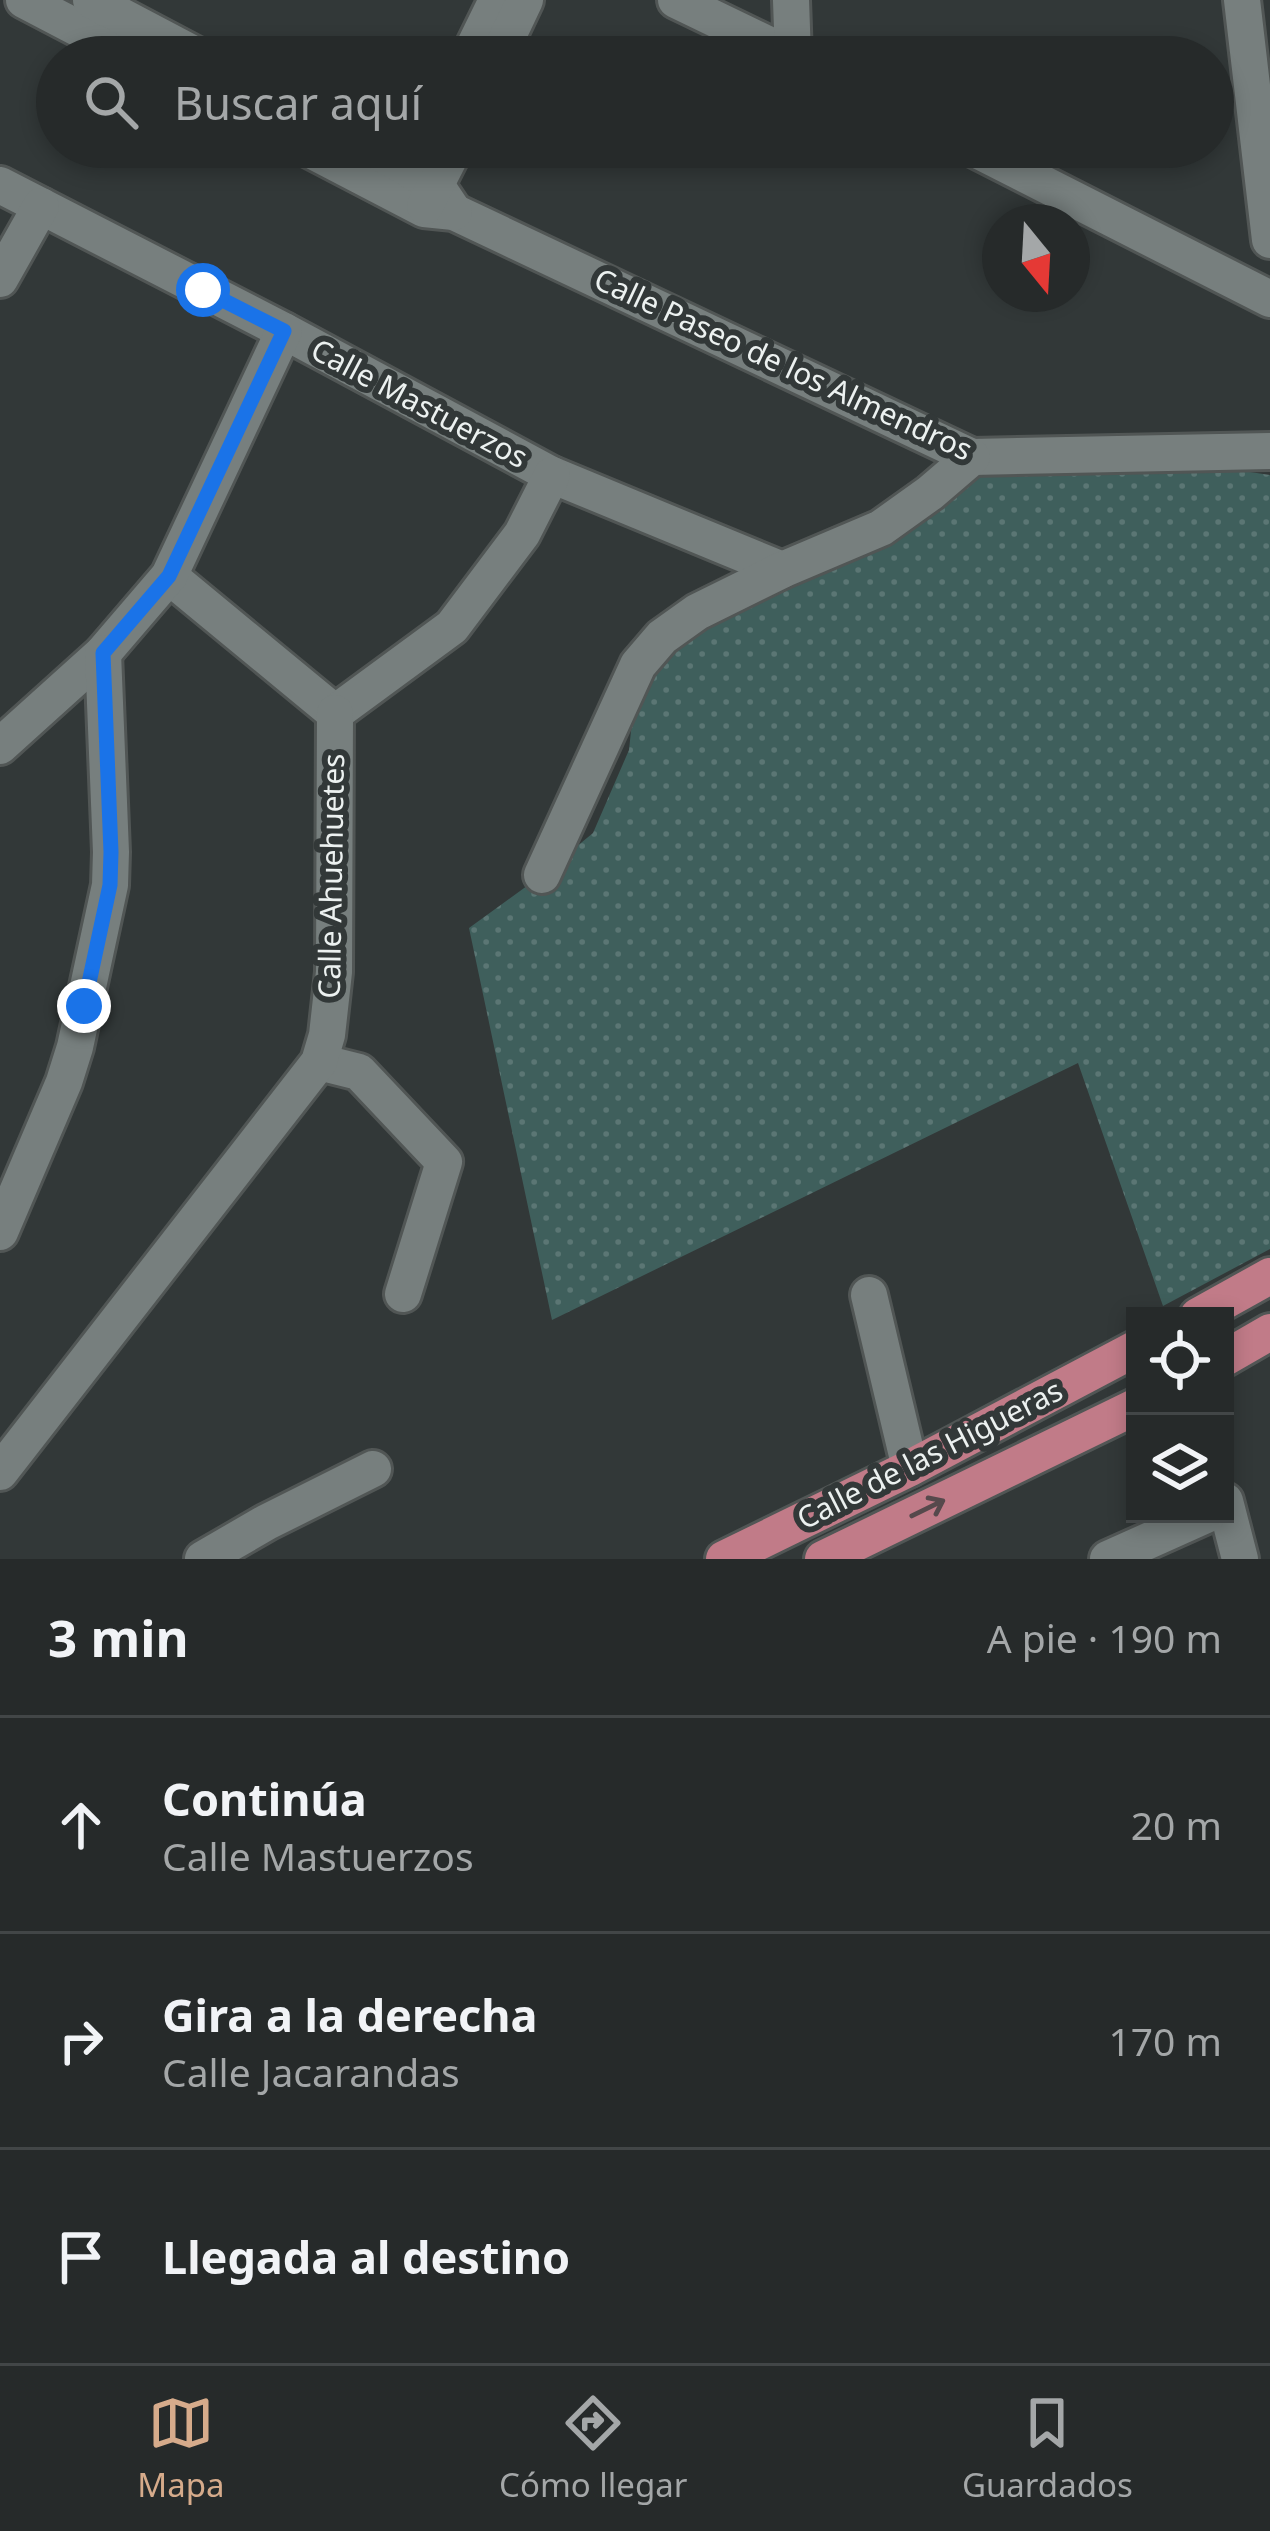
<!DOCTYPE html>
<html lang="es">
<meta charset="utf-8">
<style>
:root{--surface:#262a2a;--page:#2e3232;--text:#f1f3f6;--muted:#a4a7a8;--line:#424647;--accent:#d6ab8b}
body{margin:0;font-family:"Noto Sans",sans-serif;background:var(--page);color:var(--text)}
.controls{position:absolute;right:36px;bottom:36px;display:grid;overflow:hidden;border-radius:0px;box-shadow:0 6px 18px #0003}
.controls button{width:108px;height:108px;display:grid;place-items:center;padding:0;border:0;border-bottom:3px solid var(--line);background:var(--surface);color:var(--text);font:60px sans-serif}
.compass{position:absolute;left:982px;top:204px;width:108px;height:108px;border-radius:50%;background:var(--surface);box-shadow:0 6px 18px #0003;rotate:162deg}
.stop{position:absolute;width:36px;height:36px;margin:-27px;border:9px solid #1a73e8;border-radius:50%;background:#fff}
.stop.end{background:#1a73e8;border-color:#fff;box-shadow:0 3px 12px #0008}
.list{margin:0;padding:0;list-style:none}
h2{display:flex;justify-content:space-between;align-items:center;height:156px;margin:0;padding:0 48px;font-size:51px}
h2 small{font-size:39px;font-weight:400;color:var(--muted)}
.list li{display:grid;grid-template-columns:78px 1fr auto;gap:36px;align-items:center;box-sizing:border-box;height:216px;padding:0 48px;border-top:3px solid var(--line)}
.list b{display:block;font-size:45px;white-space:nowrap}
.list p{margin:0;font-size:39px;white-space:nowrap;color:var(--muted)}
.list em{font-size:39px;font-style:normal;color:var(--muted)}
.icon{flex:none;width:66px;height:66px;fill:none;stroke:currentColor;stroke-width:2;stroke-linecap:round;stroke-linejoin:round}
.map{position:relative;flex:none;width:1270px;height:1559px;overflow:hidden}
.search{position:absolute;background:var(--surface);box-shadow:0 6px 18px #0003;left:36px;right:36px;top:36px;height:132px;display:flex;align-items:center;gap:30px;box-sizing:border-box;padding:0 42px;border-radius:66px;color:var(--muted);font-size:45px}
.sheet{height:804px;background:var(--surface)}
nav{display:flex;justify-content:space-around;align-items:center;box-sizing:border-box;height:168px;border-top:3px solid var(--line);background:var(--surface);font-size:33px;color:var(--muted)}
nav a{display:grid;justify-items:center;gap:6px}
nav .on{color:var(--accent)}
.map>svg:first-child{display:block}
.green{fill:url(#green-dots)}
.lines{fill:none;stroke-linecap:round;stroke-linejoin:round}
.minor-casing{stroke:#515655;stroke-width:42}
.major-casing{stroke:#515655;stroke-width:42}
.minor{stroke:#777f7e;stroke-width:36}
.major{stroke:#c17b88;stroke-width:36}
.oneway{stroke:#56494c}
.route{stroke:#1a73e8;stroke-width:15}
.labels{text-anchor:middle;stroke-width:12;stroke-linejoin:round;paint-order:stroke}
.street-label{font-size:30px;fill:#ecf1f0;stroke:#323838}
</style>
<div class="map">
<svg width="1270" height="1559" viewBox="0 0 1270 1559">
<defs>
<pattern id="green-dots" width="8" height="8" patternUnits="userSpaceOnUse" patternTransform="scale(3)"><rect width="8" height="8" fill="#3f5f5c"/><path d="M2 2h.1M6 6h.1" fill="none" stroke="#5b7674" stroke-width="1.8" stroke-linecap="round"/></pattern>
</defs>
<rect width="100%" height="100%" fill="#323838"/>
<polygon class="green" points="972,457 1230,469 1270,475 1270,1249 1163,1306 1078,1063 552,1320 469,928 542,875 593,833 629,750 638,665"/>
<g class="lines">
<g class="minor-casing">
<g id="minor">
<polyline points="24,0 133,57"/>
<polyline points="91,0 199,57"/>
<polyline points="676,0 794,57"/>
<polyline points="791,0 793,57"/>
<polyline points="1242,0 1270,240"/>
<polyline points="469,57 497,0"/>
<polyline points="498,57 525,0"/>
<polyline points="305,147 424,209 454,212 972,457 1270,451"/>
<polyline points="370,147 436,185 454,212"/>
<polyline points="971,147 1270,299"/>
<polyline points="0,185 284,331 552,475 782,570"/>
<polyline points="425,206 455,147"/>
<polyline points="0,279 41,206"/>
<polyline points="169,576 335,713"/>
<polyline points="335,713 452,627 522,534 552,475"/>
<polyline points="0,746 103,653 169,576 284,331"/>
<polyline points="542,875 638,665 662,637 697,612 782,570 881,528 930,493 972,457"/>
<polyline points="319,1062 359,1072 444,1162 403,1294"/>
<polyline points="0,1232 64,1082 75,1047 110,885 111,852 103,653"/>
<polyline points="869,1295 910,1468"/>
<polyline points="0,1472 319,1062 327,1035 334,972 335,713"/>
<polyline points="1225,1501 1240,1559"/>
<polyline points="203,1559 267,1522 373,1469"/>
<polyline points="1108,1559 1208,1514"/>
</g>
</g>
<g class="major-casing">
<g id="major">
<polyline points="1198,1316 1270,1276"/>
<polyline points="1225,1358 1270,1332"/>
<polyline points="724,1559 910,1468 1135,1349"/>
<polyline points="823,1559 1135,1407"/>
</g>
</g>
<use href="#minor" class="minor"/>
<use href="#major" class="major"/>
</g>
<defs><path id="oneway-shaft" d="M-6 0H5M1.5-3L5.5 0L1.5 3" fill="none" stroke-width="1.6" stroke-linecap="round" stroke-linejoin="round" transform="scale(3)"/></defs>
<use class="oneway" href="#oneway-shaft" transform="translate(928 1508) rotate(-26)"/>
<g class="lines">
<polyline class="route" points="84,1006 110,885 111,852 103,653 169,576 284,331 203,290"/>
</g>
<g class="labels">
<g class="street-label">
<text transform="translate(783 365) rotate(25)" y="10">Calle Paseo de los Almendros</text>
<text transform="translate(419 404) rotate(28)" y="10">Calle Mastuerzos</text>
<text transform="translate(332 876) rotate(-89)" y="10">Calle Ahuehuetes</text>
<text transform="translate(930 1455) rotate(-27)" y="10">Calle de las Higueras</text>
</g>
</g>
</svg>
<div class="controls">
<button><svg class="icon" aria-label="locate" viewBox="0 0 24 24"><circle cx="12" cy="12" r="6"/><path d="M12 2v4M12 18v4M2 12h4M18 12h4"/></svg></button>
<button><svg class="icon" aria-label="layers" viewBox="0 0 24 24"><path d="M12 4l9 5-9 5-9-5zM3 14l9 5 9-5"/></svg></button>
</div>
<svg class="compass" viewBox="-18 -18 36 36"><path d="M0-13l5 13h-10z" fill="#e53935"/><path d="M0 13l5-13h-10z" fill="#a4a7a8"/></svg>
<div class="stop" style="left:203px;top:290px"></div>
<div class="stop end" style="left:84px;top:1006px"></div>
<div class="search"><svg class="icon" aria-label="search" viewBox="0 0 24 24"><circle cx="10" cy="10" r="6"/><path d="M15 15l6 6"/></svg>Buscar aquí</div>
</div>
<section class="sheet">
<h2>3 min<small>A pie · 190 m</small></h2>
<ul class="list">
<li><svg class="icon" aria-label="ahead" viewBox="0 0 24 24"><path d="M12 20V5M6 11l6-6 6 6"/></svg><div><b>Continúa</b><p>Calle Mastuerzos</p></div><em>20 m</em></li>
<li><svg class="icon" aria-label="right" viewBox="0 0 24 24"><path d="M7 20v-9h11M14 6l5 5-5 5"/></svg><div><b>Gira a la derecha</b><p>Calle Jacarandas</p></div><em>170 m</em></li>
<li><svg class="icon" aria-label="arrive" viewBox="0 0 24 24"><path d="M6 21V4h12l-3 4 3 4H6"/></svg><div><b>Llegada al destino</b></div></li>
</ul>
</section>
<nav>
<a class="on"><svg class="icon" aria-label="map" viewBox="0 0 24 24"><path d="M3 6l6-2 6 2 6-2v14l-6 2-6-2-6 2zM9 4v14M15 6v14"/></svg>Mapa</a>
<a><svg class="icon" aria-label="directions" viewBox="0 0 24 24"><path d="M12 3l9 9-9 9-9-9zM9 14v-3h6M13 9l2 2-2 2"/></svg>Cómo llegar</a>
<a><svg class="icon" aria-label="saved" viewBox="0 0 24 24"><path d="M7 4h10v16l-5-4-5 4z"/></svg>Guardados</a>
</nav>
